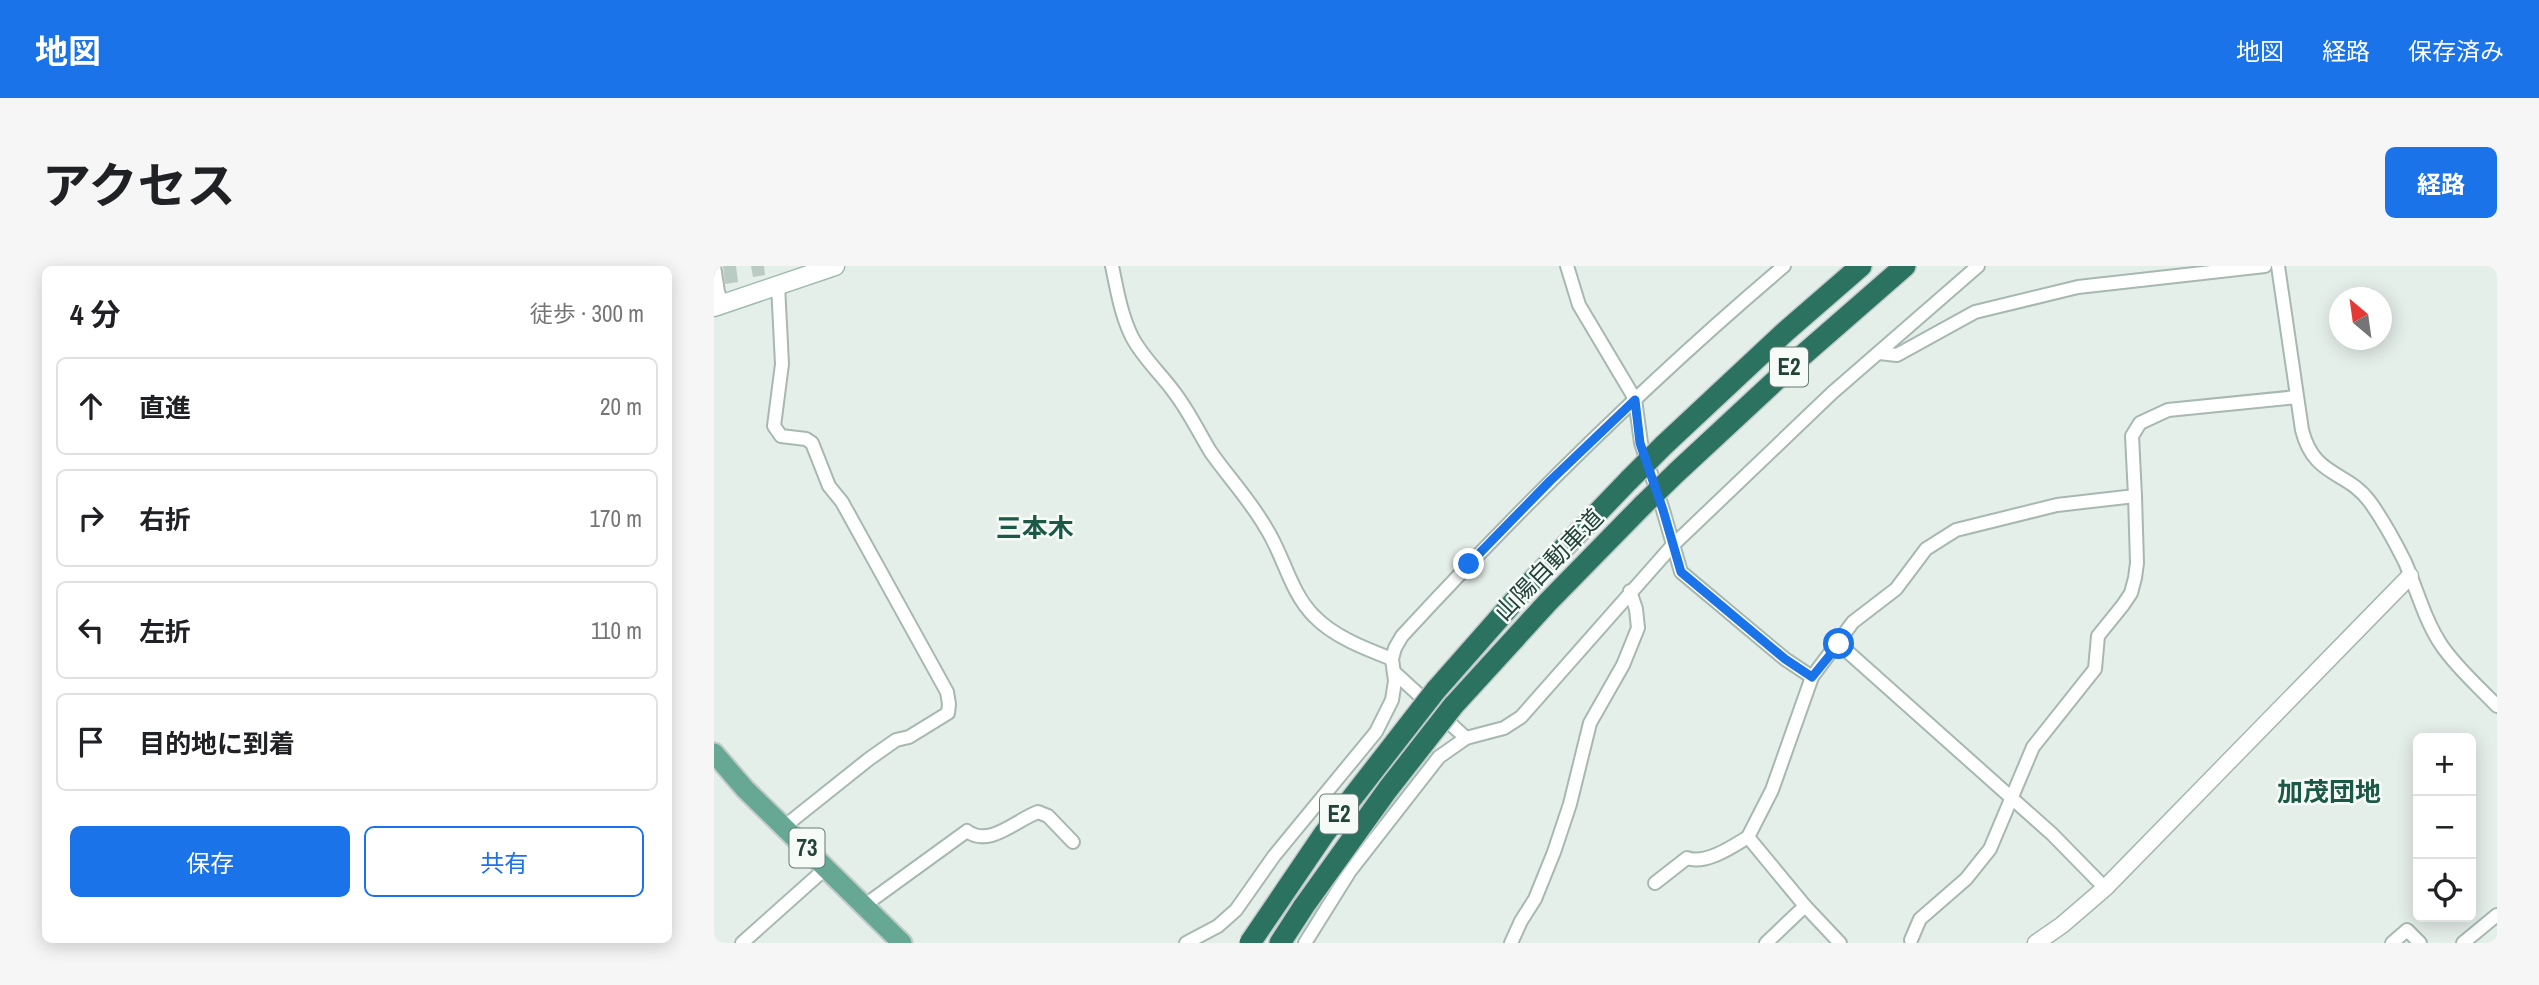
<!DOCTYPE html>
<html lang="ja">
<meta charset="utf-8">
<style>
:root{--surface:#fff;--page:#f6f6f6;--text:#202124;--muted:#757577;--line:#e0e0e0;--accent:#1a73e8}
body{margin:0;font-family:"Archivo Narrow","Noto Sans JP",sans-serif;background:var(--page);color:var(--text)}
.controls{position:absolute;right:21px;bottom:21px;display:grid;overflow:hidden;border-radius:10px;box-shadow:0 4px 18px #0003}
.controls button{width:63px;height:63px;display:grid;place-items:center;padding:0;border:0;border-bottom:2px solid var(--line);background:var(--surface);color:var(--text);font:35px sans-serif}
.compass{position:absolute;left:1615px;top:21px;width:63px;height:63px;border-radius:50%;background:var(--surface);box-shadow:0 4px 18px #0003;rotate:331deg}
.stop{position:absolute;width:21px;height:21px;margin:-16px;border:5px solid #1a73e8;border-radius:50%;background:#fff}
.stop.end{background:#1a73e8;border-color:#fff;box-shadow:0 2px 7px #0008}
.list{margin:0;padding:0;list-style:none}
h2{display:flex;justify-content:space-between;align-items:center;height:91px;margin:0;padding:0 28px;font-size:30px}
h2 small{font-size:23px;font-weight:400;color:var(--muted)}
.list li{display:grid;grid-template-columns:46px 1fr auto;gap:21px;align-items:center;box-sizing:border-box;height:98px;margin:0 14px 14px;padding:0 14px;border:2px solid var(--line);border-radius:10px}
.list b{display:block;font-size:26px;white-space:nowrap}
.list em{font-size:23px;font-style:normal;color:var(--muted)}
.actions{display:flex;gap:14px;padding:21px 28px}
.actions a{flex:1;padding:16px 0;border:2px solid var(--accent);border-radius:10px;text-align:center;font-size:24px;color:var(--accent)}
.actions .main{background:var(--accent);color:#fff}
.icon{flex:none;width:38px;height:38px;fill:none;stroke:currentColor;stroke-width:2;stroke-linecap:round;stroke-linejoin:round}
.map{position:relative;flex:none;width:1783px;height:677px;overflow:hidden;border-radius:10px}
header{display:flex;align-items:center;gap:42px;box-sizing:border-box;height:98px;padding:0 35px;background:var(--accent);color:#fff}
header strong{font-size:33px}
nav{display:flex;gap:38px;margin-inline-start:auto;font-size:24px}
.intro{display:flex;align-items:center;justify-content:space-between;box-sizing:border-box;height:168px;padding:0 42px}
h1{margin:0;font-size:49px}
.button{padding:18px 32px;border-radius:10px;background:var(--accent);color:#fff;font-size:24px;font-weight:700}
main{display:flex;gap:42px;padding:0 42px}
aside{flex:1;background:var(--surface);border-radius:10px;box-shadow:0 4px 18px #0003}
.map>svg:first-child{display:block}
.building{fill:#bacbc3}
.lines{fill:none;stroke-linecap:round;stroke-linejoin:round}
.minor-casing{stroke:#a7b8b1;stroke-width:16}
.tertiary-casing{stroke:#a7b8b1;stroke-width:19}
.secondary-casing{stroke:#a2bcb2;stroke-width:21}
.primary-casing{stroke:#c1cac8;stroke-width:23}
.motorway-casing{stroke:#c1cac8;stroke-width:24}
.minor{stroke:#fff;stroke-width:12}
.tertiary{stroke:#fff;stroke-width:16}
.secondary{stroke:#fff;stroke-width:18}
.primary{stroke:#66a894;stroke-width:19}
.motorway{stroke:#2b7260;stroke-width:21}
.motorway-bridge-casing{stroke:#c1cac8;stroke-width:24;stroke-linecap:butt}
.motorway-bridge{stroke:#2b7260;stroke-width:21}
.route{stroke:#1a73e8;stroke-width:9}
.labels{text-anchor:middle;stroke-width:5;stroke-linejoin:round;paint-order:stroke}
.shield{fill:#f6fbf8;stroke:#627a72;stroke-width:2}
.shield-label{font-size:23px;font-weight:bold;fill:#224339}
.street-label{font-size:24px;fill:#224339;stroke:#f6fbf8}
.neighbourhood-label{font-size:26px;font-weight:bold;fill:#1b5846;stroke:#f6fbf8}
</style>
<header>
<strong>地図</strong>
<nav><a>地図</a><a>経路</a><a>保存済み</a></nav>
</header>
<div class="intro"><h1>アクセス</h1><a class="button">経路</a></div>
<main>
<aside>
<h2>4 分<small>徒歩 · 300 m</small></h2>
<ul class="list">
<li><svg class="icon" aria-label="ahead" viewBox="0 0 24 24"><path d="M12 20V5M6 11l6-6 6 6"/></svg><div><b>直進</b></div><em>20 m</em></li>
<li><svg class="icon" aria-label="right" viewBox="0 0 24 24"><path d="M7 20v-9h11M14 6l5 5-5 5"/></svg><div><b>右折</b></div><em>170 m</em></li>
<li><svg class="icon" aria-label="left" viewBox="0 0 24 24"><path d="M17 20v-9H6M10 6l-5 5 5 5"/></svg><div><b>左折</b></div><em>110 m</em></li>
<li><svg class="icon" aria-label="arrive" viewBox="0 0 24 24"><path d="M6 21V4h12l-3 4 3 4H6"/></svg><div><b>目的地に到着</b></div></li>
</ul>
<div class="actions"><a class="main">保存</a><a>共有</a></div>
</aside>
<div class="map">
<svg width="1783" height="677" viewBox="0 0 1783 677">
<rect width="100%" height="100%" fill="#e5efea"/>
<g class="building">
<polygon points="9,0 22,0 24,16 11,18"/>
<polygon points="37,0 50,0 51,9 39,11"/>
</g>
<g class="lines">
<g class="minor-casing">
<g id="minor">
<polyline points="0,0 4,26 9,38"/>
<path d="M398,0C403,24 407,49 418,71C429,92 447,108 460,126C474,144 484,165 496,185C514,211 536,234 552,262C570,290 576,326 600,350C620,371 652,383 678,393"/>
<polyline points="853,0 865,39 921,133 927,177 949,244 967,306 1071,393 1098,411"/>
<path d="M1564,0L1588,164C1600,212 1633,204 1656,236C1669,254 1681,276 1691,296C1703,324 1711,355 1728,380C1743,402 1765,421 1783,440"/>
<polyline points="64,19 68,98 60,160 67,170 92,173 98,177 115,220 128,236 233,426 235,438 234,447 195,471 182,474 155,493 71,560"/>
<polyline points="1165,87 1183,89 1261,46 1364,21 1551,0"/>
<polyline points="1125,378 1338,568 1391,622"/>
<polyline points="680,406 752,472"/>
<path d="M941,617L973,592C991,599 1018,581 1034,571"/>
<path d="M151,639L253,565C275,582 302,554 324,546L334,550L359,576"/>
<polyline points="1197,674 1206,653 1252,613 1276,583 1319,481 1381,403 1384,370 1409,339 1417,327 1421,312 1423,297 1421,230"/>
<polyline points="28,677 112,602"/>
<path d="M472,677L504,660L522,644L560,590L662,466L678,434L681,415L678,393L681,382L688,370C808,240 934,115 1070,0"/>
<polyline points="591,677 636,605 725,491 752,472 790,462 807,451 958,280 1118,127 1264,0"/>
<polyline points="797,677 807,655 821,633 840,586 856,538 876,457 909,399 924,362 922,343 916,325"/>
<polyline points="1052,677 1091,640"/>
<polyline points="1126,677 1091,640 1034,571 1058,524 1098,411 1139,356 1182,323 1212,283 1242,264 1343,239 1421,230 1418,170 1426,157 1454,144 1583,131"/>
<polyline points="1678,677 1693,664 1706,677"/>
<polyline points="1749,677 1783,649"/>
</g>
</g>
<g class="tertiary-casing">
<polyline id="tertiary" points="1322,677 1348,659 1391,622 1696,310"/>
</g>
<g class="secondary-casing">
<polyline id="secondary" points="0,41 121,0"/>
</g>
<g class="primary-casing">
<polyline id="primary" points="0,487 31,523 188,677"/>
</g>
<g class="motorway-casing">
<g id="motorway">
<polyline points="950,179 1071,66 1147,0"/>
<polyline points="963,206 1089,89 1191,0"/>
<polyline points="722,424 818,315 915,214"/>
<polyline points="739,440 834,336 929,239"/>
<polyline points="566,677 590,640"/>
</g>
</g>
<use href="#minor" class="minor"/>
<use href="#tertiary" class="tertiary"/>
<use href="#secondary" class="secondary"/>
<use href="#primary" class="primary"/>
<use href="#motorway" class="motorway"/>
<g class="motorway-bridge-casing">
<g id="motorway-bridge">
<polyline points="915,214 950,179"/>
<polyline points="929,239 963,206"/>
<polyline points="590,640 674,523 739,440"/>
<polyline points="536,677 610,568 722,424"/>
</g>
</g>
<use href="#motorway-bridge" class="motorway-bridge"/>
</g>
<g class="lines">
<polyline class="route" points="755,298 836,215 921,134 926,177 949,244 967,306 1071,393 1098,411 1125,378"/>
</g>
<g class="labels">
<g class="shield">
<rect x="1056" y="81.5" width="38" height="39" rx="5"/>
<rect x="606" y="528.5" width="38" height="39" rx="5"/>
<rect x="75.5" y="562.5" width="35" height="39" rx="5"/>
</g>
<g class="shield-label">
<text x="1075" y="109">E2</text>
<text x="625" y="556">E2</text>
<text x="93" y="590">73</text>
</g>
<g class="street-label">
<text transform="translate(835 299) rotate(-46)" y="8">山陽自動車道</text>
</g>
<g class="neighbourhood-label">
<text x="321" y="271">三本木</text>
<text x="1615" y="535">加茂団地</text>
</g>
</g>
</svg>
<div class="controls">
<button>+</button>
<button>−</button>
<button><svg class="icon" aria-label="locate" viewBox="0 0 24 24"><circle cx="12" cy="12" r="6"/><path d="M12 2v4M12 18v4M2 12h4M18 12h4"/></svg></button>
</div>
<svg class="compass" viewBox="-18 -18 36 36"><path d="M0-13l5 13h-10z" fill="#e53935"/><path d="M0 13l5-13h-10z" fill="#757577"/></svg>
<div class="stop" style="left:1125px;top:378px"></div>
<div class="stop end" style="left:755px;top:298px"></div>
</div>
</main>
